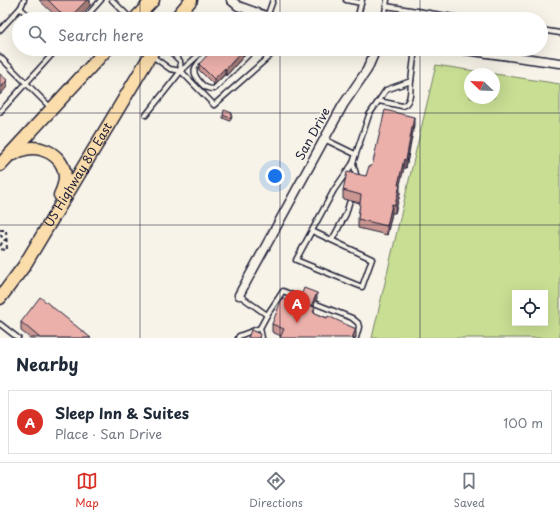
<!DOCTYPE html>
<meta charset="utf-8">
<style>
:root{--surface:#fff;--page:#f6f6f7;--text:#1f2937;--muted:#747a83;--line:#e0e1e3;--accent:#d93025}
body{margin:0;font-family:"Playpen Sans",sans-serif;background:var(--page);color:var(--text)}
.controls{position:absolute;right:12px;bottom:12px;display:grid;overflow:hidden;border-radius:0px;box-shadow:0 4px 16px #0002}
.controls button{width:36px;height:36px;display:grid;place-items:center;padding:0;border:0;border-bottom:1px solid var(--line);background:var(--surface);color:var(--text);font:20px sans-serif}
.compass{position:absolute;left:464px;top:68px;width:36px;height:36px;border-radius:50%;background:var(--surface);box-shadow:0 4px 16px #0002;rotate:293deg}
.you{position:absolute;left:275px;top:176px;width:14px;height:14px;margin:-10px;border:3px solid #fff;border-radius:50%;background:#1a73e8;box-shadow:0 0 0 6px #1a73e833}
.badge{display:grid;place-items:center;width:26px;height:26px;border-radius:50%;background:var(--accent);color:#fff;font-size:13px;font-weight:700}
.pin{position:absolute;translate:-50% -33px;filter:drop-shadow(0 1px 2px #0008)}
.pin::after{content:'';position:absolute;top:21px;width:14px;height:12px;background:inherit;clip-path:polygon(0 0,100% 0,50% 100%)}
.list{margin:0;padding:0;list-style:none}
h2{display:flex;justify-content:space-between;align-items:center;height:52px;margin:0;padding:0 16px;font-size:17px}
h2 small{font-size:13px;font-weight:400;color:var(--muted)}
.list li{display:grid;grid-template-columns:26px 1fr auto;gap:12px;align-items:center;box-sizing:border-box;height:64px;margin:0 8px 8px;padding:0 8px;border:1px solid var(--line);border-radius:0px}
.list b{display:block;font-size:15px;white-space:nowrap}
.list p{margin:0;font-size:13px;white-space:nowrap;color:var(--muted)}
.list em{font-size:13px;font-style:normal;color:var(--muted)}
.icon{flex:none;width:22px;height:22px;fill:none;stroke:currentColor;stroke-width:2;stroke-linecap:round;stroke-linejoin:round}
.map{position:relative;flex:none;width:560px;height:338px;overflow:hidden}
.search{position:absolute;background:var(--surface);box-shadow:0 4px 16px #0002;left:12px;right:12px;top:12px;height:44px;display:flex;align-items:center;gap:10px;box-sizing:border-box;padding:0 14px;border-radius:22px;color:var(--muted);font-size:15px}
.sheet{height:124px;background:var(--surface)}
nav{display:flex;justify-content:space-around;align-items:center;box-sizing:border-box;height:56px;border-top:1px solid var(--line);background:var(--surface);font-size:11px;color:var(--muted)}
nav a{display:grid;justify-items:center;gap:2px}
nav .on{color:var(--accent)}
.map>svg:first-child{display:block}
.green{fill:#c8de93;stroke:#758067;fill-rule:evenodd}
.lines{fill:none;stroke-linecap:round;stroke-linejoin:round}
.service-casing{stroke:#22223b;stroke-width:7}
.minor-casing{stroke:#22223b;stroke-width:11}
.primary-casing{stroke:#22223b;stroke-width:15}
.path{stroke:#22223b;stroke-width:2;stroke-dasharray:4 3;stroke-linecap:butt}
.service{stroke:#f7f3e8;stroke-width:4}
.minor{stroke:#f7f3e8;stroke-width:8}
.primary{stroke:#fbddab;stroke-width:12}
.wall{fill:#ca9792;stroke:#22223b}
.shaded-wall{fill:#a47b77;stroke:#22223b}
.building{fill:#ebb0aa;stroke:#22223b}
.grid{fill:none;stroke:#22223b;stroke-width:1;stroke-opacity:0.55}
.labels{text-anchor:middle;stroke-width:3;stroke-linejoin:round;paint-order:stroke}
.street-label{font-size:12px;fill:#22223b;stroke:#f7f3e8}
</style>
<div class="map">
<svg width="560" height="338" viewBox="0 0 560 338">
<rect width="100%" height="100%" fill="#f7f3e8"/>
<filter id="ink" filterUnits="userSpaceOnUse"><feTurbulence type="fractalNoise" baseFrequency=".025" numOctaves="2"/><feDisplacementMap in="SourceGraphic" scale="8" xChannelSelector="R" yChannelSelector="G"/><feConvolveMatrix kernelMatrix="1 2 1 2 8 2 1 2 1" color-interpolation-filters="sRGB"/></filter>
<g filter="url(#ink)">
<path class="green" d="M436,65L560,84V338H372ZM470,74H494V98H470ZM515,293H545V323H515Z"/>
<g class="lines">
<g class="service-casing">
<g id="service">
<polyline points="112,0 131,19"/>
<polyline points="346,0 361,3"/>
<polyline points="386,6 466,19"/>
<polyline points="20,8 32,19"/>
<polyline points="267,17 273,0"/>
<polyline points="84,19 101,0"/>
<polyline points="247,19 250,11"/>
<polyline points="357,19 362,0"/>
<polyline points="384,19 387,0"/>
<polyline points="0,30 21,7 24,0"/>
<polyline points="541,30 560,33"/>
<polyline points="168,49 180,61 181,71 214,105 273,53"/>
<path d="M208,49C202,64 186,66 200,82C204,87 207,89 214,89L249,54L252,49"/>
<polyline points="265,49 273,53 278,49"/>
<polyline points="152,56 170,69 181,71"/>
<polyline points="0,57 50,107"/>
<path d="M379,101L402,106C412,103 410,89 411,81"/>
<polyline points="0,112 57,49"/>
<polyline points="146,115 181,71 205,49"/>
<polyline points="324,139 355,154"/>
<polyline points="353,163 356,174 355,178"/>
<polyline points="312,231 372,259 362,287 296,260 334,190 353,163 369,115 386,90 411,81 415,49"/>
<polyline points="332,240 346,214 350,200"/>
<polyline points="314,303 352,318 358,323 359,327 356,338"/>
<polyline points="267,315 283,291 302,299"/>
<polyline points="0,324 18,338"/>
<polyline points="260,328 262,338"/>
<polyline points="238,338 239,336 260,328 267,315 239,295"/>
</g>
</g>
<g class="minor-casing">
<g id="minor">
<polyline points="231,0 238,6 274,19"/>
<polyline points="458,49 560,63"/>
<polyline points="239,295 343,105 367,70 376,49"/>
</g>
</g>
<g class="primary-casing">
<g id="primary">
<polyline points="135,19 153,0"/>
<polyline points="175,19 191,0"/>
<path d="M14,154C33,140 64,152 65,177C65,184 63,189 60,195"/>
<polyline points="0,165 107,49"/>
<path id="s1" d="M0,298L24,266L154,49"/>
</g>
</g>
<g class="path">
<polyline points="0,230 6,230 7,250 0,249"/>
<polyline points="0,234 4,240 7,240"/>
<polyline points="0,246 4,240"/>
</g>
<use href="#service" class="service"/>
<use href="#minor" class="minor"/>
<use href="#primary" class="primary"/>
</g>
<g class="wall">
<polygon points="39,0 90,0 90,6 77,19 59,19"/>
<polygon points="216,51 243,57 226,76 225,74 214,85 199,70 199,64"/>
<polygon points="223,115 232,116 230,121 223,118"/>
<polygon points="414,126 406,168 404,168 399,185 400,194 395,213 392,213 387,235 358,228 358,219 360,203 343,199 343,190 366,176"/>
<polygon points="317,298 313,307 315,313 356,329 281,336 272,332 272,324 291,303"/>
<polygon points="21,322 91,338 30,338 21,331"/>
</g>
<g class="shaded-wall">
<polygon points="87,0 90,0 90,6 77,19 68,19"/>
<polygon points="243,50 243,57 226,76 226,69"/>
<polygon points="225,68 225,74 214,85 214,79"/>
<polygon points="7,80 7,87 0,95 0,89"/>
<polygon points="414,117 414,126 406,168 406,160"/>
<polygon points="404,159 404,168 398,193 398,185"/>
<polygon points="400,185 400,194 395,213 395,205"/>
<polygon points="392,204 392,213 387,235 387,226"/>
<polygon points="317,293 317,298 311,312 311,308"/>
<polygon points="356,329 356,338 352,338"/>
</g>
<g class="building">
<polygon points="48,0 87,0 68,19 67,19"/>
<polygon points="213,49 215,49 216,51 218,49 242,49 243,50 226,69 225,68 214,79 199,64"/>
<polygon points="0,74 7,80 0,89"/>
<polygon points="224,110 232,113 230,118 223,115"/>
<polygon points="385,110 414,117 406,160 404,159 398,185 400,185 395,205 392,204 387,226 358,219 361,195 343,190 347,172 366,176 369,166 372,166"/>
<polygon points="304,288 317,293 311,306 299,301"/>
<polygon points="40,297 91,338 40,338 21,322"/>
<polygon points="282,298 291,303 292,299 310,305 315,308 313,312 327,318 328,316 356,329 352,338 280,338 284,329 272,324"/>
<polygon points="251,330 260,334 259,338 248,338"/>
</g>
</g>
<path class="grid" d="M140,0V19M280,0V19M420,0V19M140,49V338M280,49V338M420,49V338M0,113H560M0,225H560"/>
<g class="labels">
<g class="street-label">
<text transform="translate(313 134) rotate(-61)" y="4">San Drive</text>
<text dy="4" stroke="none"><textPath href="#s1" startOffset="146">US Highway 80 East</textPath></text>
</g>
</g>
</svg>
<div class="controls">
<button><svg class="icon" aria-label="locate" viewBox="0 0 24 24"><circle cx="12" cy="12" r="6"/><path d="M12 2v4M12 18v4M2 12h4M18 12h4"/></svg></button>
</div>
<svg class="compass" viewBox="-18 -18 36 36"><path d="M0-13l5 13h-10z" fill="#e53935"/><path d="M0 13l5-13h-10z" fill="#747a83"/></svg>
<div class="you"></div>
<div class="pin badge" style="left:297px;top:323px">A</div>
<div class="search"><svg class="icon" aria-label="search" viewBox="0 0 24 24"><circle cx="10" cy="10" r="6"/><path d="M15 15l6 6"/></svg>Search here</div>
</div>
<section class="sheet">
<h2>Nearby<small></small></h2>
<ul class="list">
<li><span class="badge">A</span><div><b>Sleep Inn &amp; Suites</b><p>Place · San Drive</p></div><em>100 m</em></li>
</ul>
</section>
<nav>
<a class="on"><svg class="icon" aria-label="map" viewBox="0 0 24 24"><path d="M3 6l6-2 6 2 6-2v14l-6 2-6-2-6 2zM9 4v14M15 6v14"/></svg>Map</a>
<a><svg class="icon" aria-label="directions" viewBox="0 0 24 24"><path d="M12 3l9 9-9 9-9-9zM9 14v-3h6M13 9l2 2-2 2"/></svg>Directions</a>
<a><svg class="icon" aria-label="saved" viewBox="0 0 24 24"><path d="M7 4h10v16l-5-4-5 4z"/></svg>Saved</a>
</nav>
